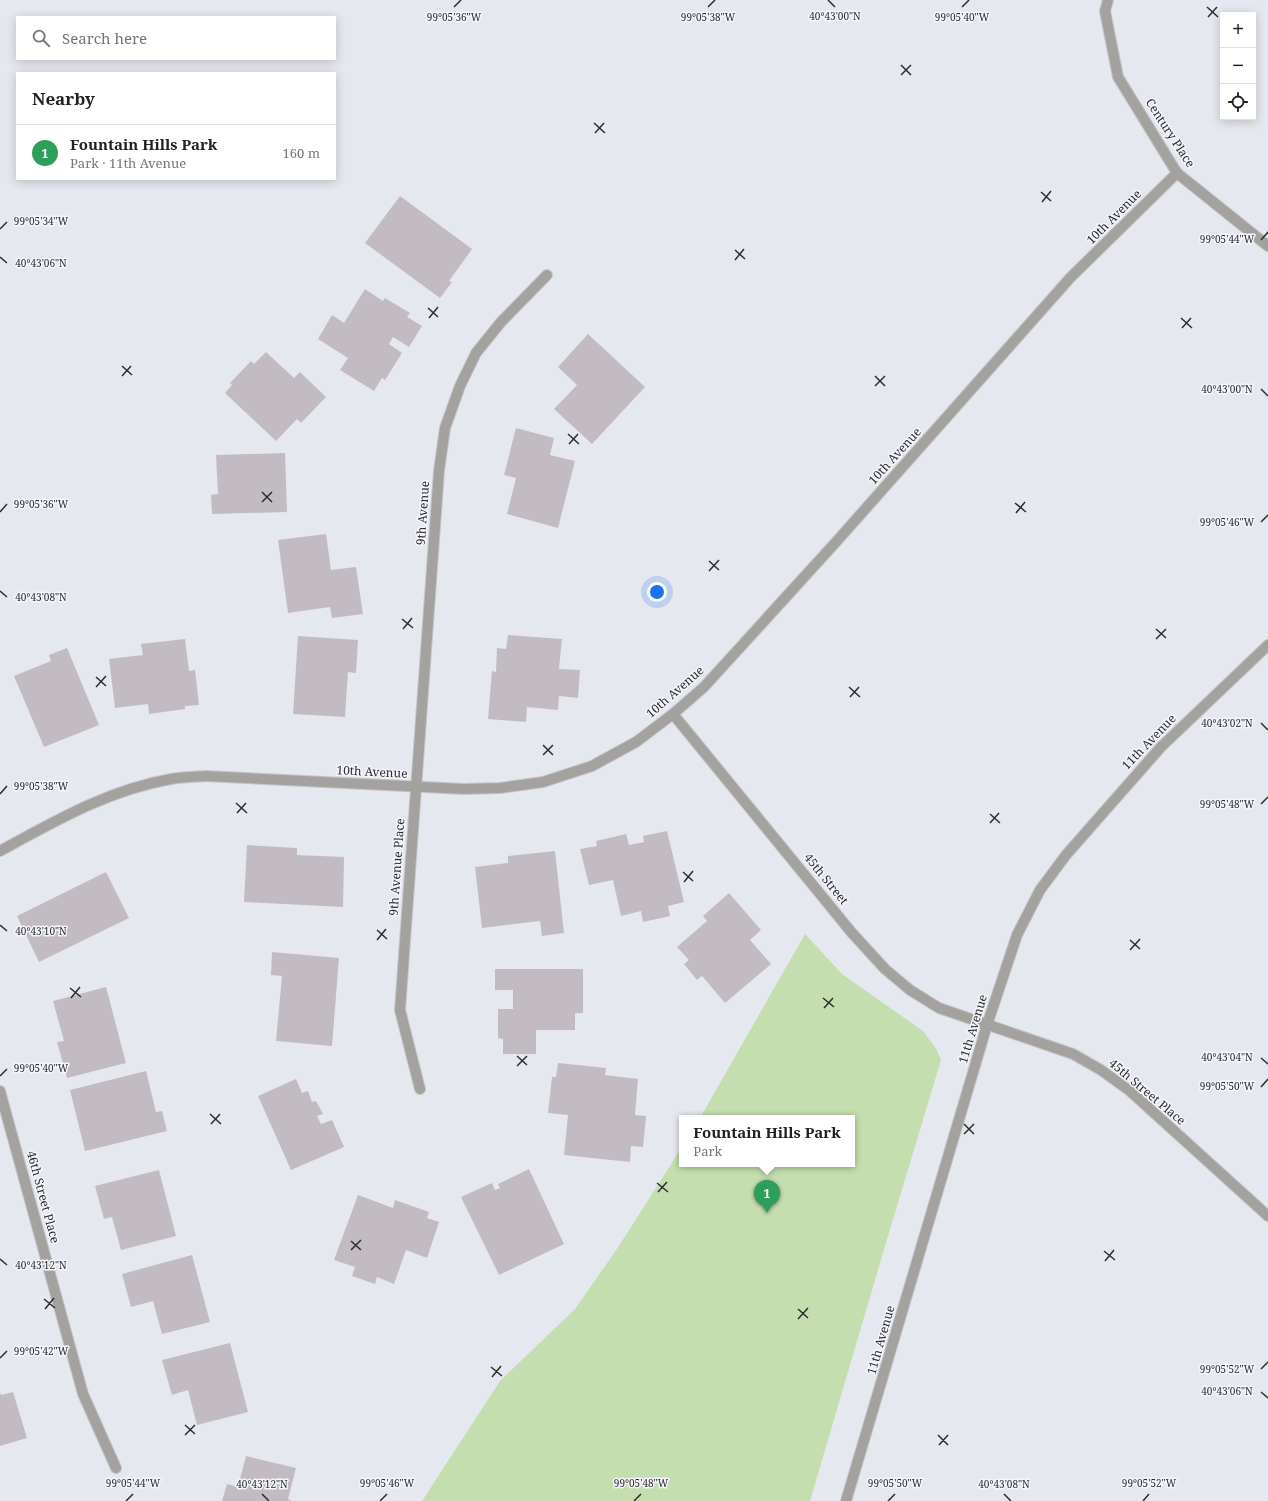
<!DOCTYPE html>
<meta charset="utf-8">
<style>
:root{--surface:#fff;--page:#f6f6f6;--text:#202124;--muted:#757577;--line:#e0e0e0;--accent:#9056ce}
body{margin:0;font-family:"Noto Serif",serif;background:var(--page);color:var(--text)}
.controls{position:absolute;right:12px;top:12px;display:grid;overflow:hidden;border-radius:0px;box-shadow:0 2px 10px #0003}
.controls button{width:36px;height:36px;display:grid;place-items:center;padding:0;border:0;border-bottom:1px solid var(--line);background:var(--surface);color:var(--text);font:20px sans-serif}
.you{position:absolute;left:657px;top:592px;width:14px;height:14px;margin:-10px;border:3px solid #fff;border-radius:50%;background:#1a73e8;box-shadow:0 0 0 6px #1a73e833}
.badge{display:grid;place-items:center;width:26px;height:26px;border-radius:50%;background:var(--accent);color:#fff;font-size:13px;font-weight:700}
.pin{position:absolute;translate:-50% -33px;filter:drop-shadow(0 1px 2px #0008)}
.pin::after{content:'';position:absolute;top:21px;width:14px;height:12px;background:inherit;clip-path:polygon(0 0,100% 0,50% 100%)}
.popup{position:absolute;left:679px;top:1115px;width:176px;height:52px;box-sizing:border-box;display:grid;place-content:center;border-radius:0px;background:var(--surface);filter:drop-shadow(0 1px 3px #0005);font-size:13px;white-space:nowrap;color:var(--muted)}
.popup b{font-size:15px;color:var(--text)}
.popup::after{content:'';position:absolute;left:50%;top:100%;margin-left:-8px;border:8px solid transparent;border-top-color:var(--surface)}
.list{margin:0;padding:0;list-style:none}
h2{display:flex;justify-content:space-between;align-items:center;height:52px;margin:0;padding:0 16px;font-size:17px}
h2 small{font-size:13px;font-weight:400;color:var(--muted)}
.list li{display:grid;grid-template-columns:26px 1fr auto;gap:12px;align-items:center;box-sizing:border-box;height:56px;padding:0 16px;border-top:1px solid var(--line)}
.list b{display:block;font-size:15px;white-space:nowrap}
.list p{margin:0;font-size:13px;white-space:nowrap;color:var(--muted)}
.list em{font-size:13px;font-style:normal;color:var(--muted)}
.icon{flex:none;width:22px;height:22px;fill:none;stroke:currentColor;stroke-width:2;stroke-linecap:round;stroke-linejoin:round}
.map{position:relative;flex:none;width:1268px;height:1501px;overflow:hidden}
.search{position:absolute;background:var(--surface);box-shadow:0 2px 10px #0003;left:16px;top:16px;width:320px;height:44px;display:flex;align-items:center;gap:10px;box-sizing:border-box;padding:0 14px;border-radius:0px;color:var(--muted);font-size:15px}
.panel{position:absolute;background:var(--surface);box-shadow:0 2px 10px #0003;left:16px;top:72px;width:320px;height:108px;border-radius:0px}
.map>svg:first-child{display:block}
.green{fill:#c5deb0}
.building{fill:#c2bcc2}
.lines{fill:none;stroke-linecap:round;stroke-linejoin:round}
.minor-casing{stroke:#c5c6cc;stroke-width:12}
.minor{stroke:#a3a29f;stroke-width:10}
.ticks{fill:none;stroke:#2c2d2f;stroke-width:1.5}
.labels{text-anchor:middle;stroke-width:3;stroke-linejoin:round;paint-order:stroke}
.street-label{font-size:12px;fill:#2c2d2f;stroke:#f4f6fc}
.ticks-label{font-size:10px;text-anchor:middle;fill:#2c2d2f;stroke:#f4f6fc;stroke-width:3;stroke-linejoin:round;paint-order:stroke}
</style>
<div class="map">
<svg width="1268" height="1501" viewBox="0 0 1268 1501">
<rect width="100%" height="100%" fill="#e6e8ef"/>
<polygon class="green" points="805,934 842,974 923,1031 937,1050 941,1060 885,1246 810,1501 422,1501 500,1381 575,1309 617,1249 682,1147 682,1164 852,1164 852,1118 700,1118"/>
<g class="building">
<polygon points="400,196 472,249 449,281 452,282 440,298 365,243"/>
<polygon points="365,289 383,301 385,298 410,313 407,317 422,326 409,347 393,337 389,344 402,353 385,380 382,378 374,391 340,370 348,358 318,339 332,315 344,323"/>
<polygon points="588,334 645,387 592,444 554,409 577,385 558,367"/>
<polygon points="266,352 294,378 300,372 326,397 301,423 297,419 276,441 225,393 232,385 230,383 251,361 254,364"/>
<polygon points="516,428 554,438 550,455 575,461 558,528 507,514 516,478 504,475"/>
<polygon points="285,453 287,512 212,514 211,495 218,494 216,455"/>
<polygon points="326,534 331,570 356,567 363,614 332,618 330,607 288,613 278,540"/>
<polygon points="508,635 562,639 559,669 580,670 578,698 559,696 558,710 527,707 526,722 488,719 492,671 496,672 497,648 506,649"/>
<polygon points="298,636 358,640 356,673 348,672 345,717 293,714"/>
<polygon points="185,639 189,671 195,670 199,705 185,706 185,709 149,714 148,704 115,708 109,659 143,655 141,644"/>
<polygon points="67,648 99,725 44,747 14,676 51,661 49,655"/>
<polygon points="667,831 684,902 668,906 670,916 643,922 641,911 621,916 613,880 589,885 580,849 597,846 596,841 626,834 629,845 644,842 643,836"/>
<polygon points="247,845 297,848 297,855 344,857 343,907 244,902"/>
<polygon points="555,851 564,933 542,936 540,921 482,928 475,867 508,863 508,856"/>
<polygon points="106,872 129,918 39,962 17,916"/>
<polygon points="729,893 761,930 750,940 771,964 725,1003 702,976 697,980 684,964 689,960 677,947 707,921 703,916"/>
<polygon points="272,952 339,958 332,1046 276,1041 282,976 271,975"/>
<polygon points="495,969 583,969 583,1013 575,1013 575,1030 536,1030 536,1054 503,1054 503,1039 498,1038 498,1009 513,1009 513,990 495,990"/>
<polygon points="106,987 126,1063 67,1078 57,1042 64,1041 53,1001"/>
<polygon points="558,1063 606,1068 605,1075 638,1079 635,1115 646,1116 643,1147 631,1146 630,1162 564,1155 568,1115 548,1113 552,1077 556,1077"/>
<polygon points="146,1071 156,1112 162,1111 167,1131 85,1151 70,1090"/>
<polygon points="296,1079 302,1093 308,1091 312,1102 316,1101 323,1114 317,1116 321,1124 332,1120 344,1147 291,1170 258,1096"/>
<polygon points="529,1169 564,1244 499,1275 461,1197 492,1183 495,1190 500,1188 498,1184"/>
<polygon points="159,1170 176,1236 121,1250 112,1217 104,1219 95,1186"/>
<polygon points="358,1195 393,1208 395,1200 429,1212 427,1218 439,1222 427,1258 406,1250 394,1284 377,1277 375,1284 352,1276 355,1267 334,1260"/>
<polygon points="192,1255 210,1322 162,1334 153,1301 131,1307 122,1274"/>
<polygon points="230,1343 248,1412 197,1425 188,1390 172,1395 162,1360"/>
<polygon points="0,1392 1,1395 13,1392 27,1438 0,1446"/>
<polygon points="246,1456 296,1468 288,1499 292,1501 222,1501 227,1484 238,1487"/>
</g>
<g class="lines">
<g class="minor-casing">
<g id="minor">
<polyline points="1108,0 1105,11 1118,77 1177,173 1268,246"/>
<polyline points="673,714 852,933 885,969 910,990 939,1008 1073,1054 1101,1070 1130,1091 1268,1216"/>
<path d="M0,851C55,821 108,790 171,779C182,777 194,777 205,776L464,789L500,788L543,782L592,766L636,742L673,714L704,687L836,542L1070,278L1177,173"/>
<polyline points="420,1089 400,1010 439,471 445,428 460,386 476,353 501,322 547,275"/>
<polyline points="0,1091 83,1394 116,1468"/>
<polyline points="846,1501 987,1025 1017,935 1040,890 1066,855 1161,747 1268,645"/>
</g>
</g>
<use href="#minor" class="minor"/>
</g>
<path class="ticks" d="M828,0L835,7M454,7L461,0M708,7L715,0M962,7L969,0M1207,7L1218,17M1208,17L1217,7M901,65L911,75M901,75L911,65M594,123L605,133M595,133L604,123M1041,192L1051,201M1042,202L1051,191M0,229L7,222M1261,240L1268,232M735,250L745,259M0,257L7,263M735,260L744,249M428,308L438,317M429,318L438,307M1181,318L1192,328M1182,328L1191,318M122,366L132,375M122,376L131,366M875,376L885,386M875,386L885,376M1261,389L1268,396M568,434L579,444M569,444L578,434M262,492L272,502M262,502L272,492M1015,503L1026,512M0,512L7,504M1016,513L1025,502M1261,522L1268,515M709,561L719,570M709,571L719,560M0,591L7,597M402,619L413,628M403,629L412,618M1156,629L1166,638M1156,639L1166,629M96,677L106,686M96,687L106,676M849,687L860,697M850,697L859,687M1261,723L1268,730M543,745L553,755M543,755L553,745M0,794L7,786M236,803L247,813M1261,804L1268,797M237,813L246,803M990,814L1000,823M990,823L999,813M683,872L693,881M684,882L693,871M0,925L7,931M377,930L387,939M377,940L386,929M1130,940L1140,949M1130,950L1140,939M70,988L81,997M71,998L80,987M823,998L834,1007M824,1008L833,998M517,1056L527,1065M1261,1058L1268,1064M517,1066L527,1056M0,1076L7,1069M1261,1087L1268,1079M210,1114L221,1124M211,1124L220,1114M964,1124L974,1134M964,1134L974,1124M657,1183L668,1192M658,1192L667,1182M351,1241L361,1250M351,1250L361,1240M1104,1251L1115,1260M0,1259L7,1265M1105,1261L1114,1250M44,1299L55,1308M45,1309L54,1298M798,1309L808,1318M798,1319L808,1308M0,1358L7,1351M491,1367L502,1376M1261,1369L1268,1362M492,1377L501,1366M1261,1392L1268,1398M185,1425L195,1434M185,1435L195,1425M938,1435L948,1445M939,1445L948,1435M262,1494L269,1501M1004,1494L1011,1501M126,1501L133,1494M380,1501L387,1494M634,1501L641,1494M888,1501L895,1494M1143,1501L1149,1494"/>
<g class="labels">
<g class="street-label">
<text transform="translate(1170 133) rotate(57)" y="4">Century Place</text>
<text transform="translate(1114 217) rotate(-45)" y="4">10th Avenue</text>
<text transform="translate(895 456) rotate(-48)" y="4">10th Avenue</text>
<text transform="translate(423 513) rotate(-86)" y="4">9th Avenue</text>
<text transform="translate(675 692) rotate(-41)" y="4">10th Avenue</text>
<text transform="translate(1149 742) rotate(-46)" y="4">11th Avenue</text>
<text transform="translate(372 772) rotate(3)" y="4">10th Avenue</text>
<text transform="translate(397 867) rotate(-86)" y="4">9th Avenue Place</text>
<text transform="translate(826 879) rotate(51)" y="4">45th Street</text>
<text transform="translate(973 1029) rotate(-73)" y="4">11th Avenue</text>
<text transform="translate(1147 1092) rotate(40)" y="4">45th Street Place</text>
<text transform="translate(43 1197) rotate(75)" y="4">46th Street Place</text>
<text transform="translate(881 1340) rotate(-74)" y="4">11th Avenue</text>
</g>
</g>
<g class="ticks-label">
<text x="835" y="20">40°43'00"N</text>
<text x="454" y="21">99°05'36"W</text>
<text x="708" y="21">99°05'38"W</text>
<text x="962" y="21">99°05'40"W</text>
<text x="41" y="225">99°05'34"W</text>
<text x="1227" y="243">99°05'44"W</text>
<text x="41" y="267">40°43'06"N</text>
<text x="1227" y="393">40°43'00"N</text>
<text x="41" y="508">99°05'36"W</text>
<text x="1227" y="526">99°05'46"W</text>
<text x="41" y="601">40°43'08"N</text>
<text x="1227" y="727">40°43'02"N</text>
<text x="41" y="790">99°05'38"W</text>
<text x="1227" y="808">99°05'48"W</text>
<text x="41" y="935">40°43'10"N</text>
<text x="1227" y="1061">40°43'04"N</text>
<text x="41" y="1072">99°05'40"W</text>
<text x="1227" y="1090">99°05'50"W</text>
<text x="41" y="1269">40°43'12"N</text>
<text x="41" y="1355">99°05'42"W</text>
<text x="1227" y="1373">99°05'52"W</text>
<text x="1227" y="1395">40°43'06"N</text>
<text x="133" y="1487">99°05'44"W</text>
<text x="387" y="1487">99°05'46"W</text>
<text x="641" y="1487">99°05'48"W</text>
<text x="895" y="1487">99°05'50"W</text>
<text x="1149" y="1487">99°05'52"W</text>
<text x="262" y="1488">40°43'12"N</text>
<text x="1004" y="1488">40°43'08"N</text>
</g>
</svg>
<div class="controls">
<button>+</button>
<button>−</button>
<button><svg class="icon" aria-label="locate" viewBox="0 0 24 24"><circle cx="12" cy="12" r="6"/><path d="M12 2v4M12 18v4M2 12h4M18 12h4"/></svg></button>
</div>
<div class="you"></div>
<div class="pin badge" style="left:767px;top:1213px;background:#2e9e5b">1</div>
<div class="popup"><b>Fountain Hills Park</b>Park</div>
<div class="search"><svg class="icon" aria-label="search" viewBox="0 0 24 24"><circle cx="10" cy="10" r="6"/><path d="M15 15l6 6"/></svg>Search here</div>
<section class="panel">
<h2>Nearby<small></small></h2>
<ul class="list">
<li><span class="badge" style="background:#2e9e5b">1</span><div><b>Fountain Hills Park</b><p>Park · 11th Avenue</p></div><em>160 m</em></li>
</ul>
</section>
</div>
